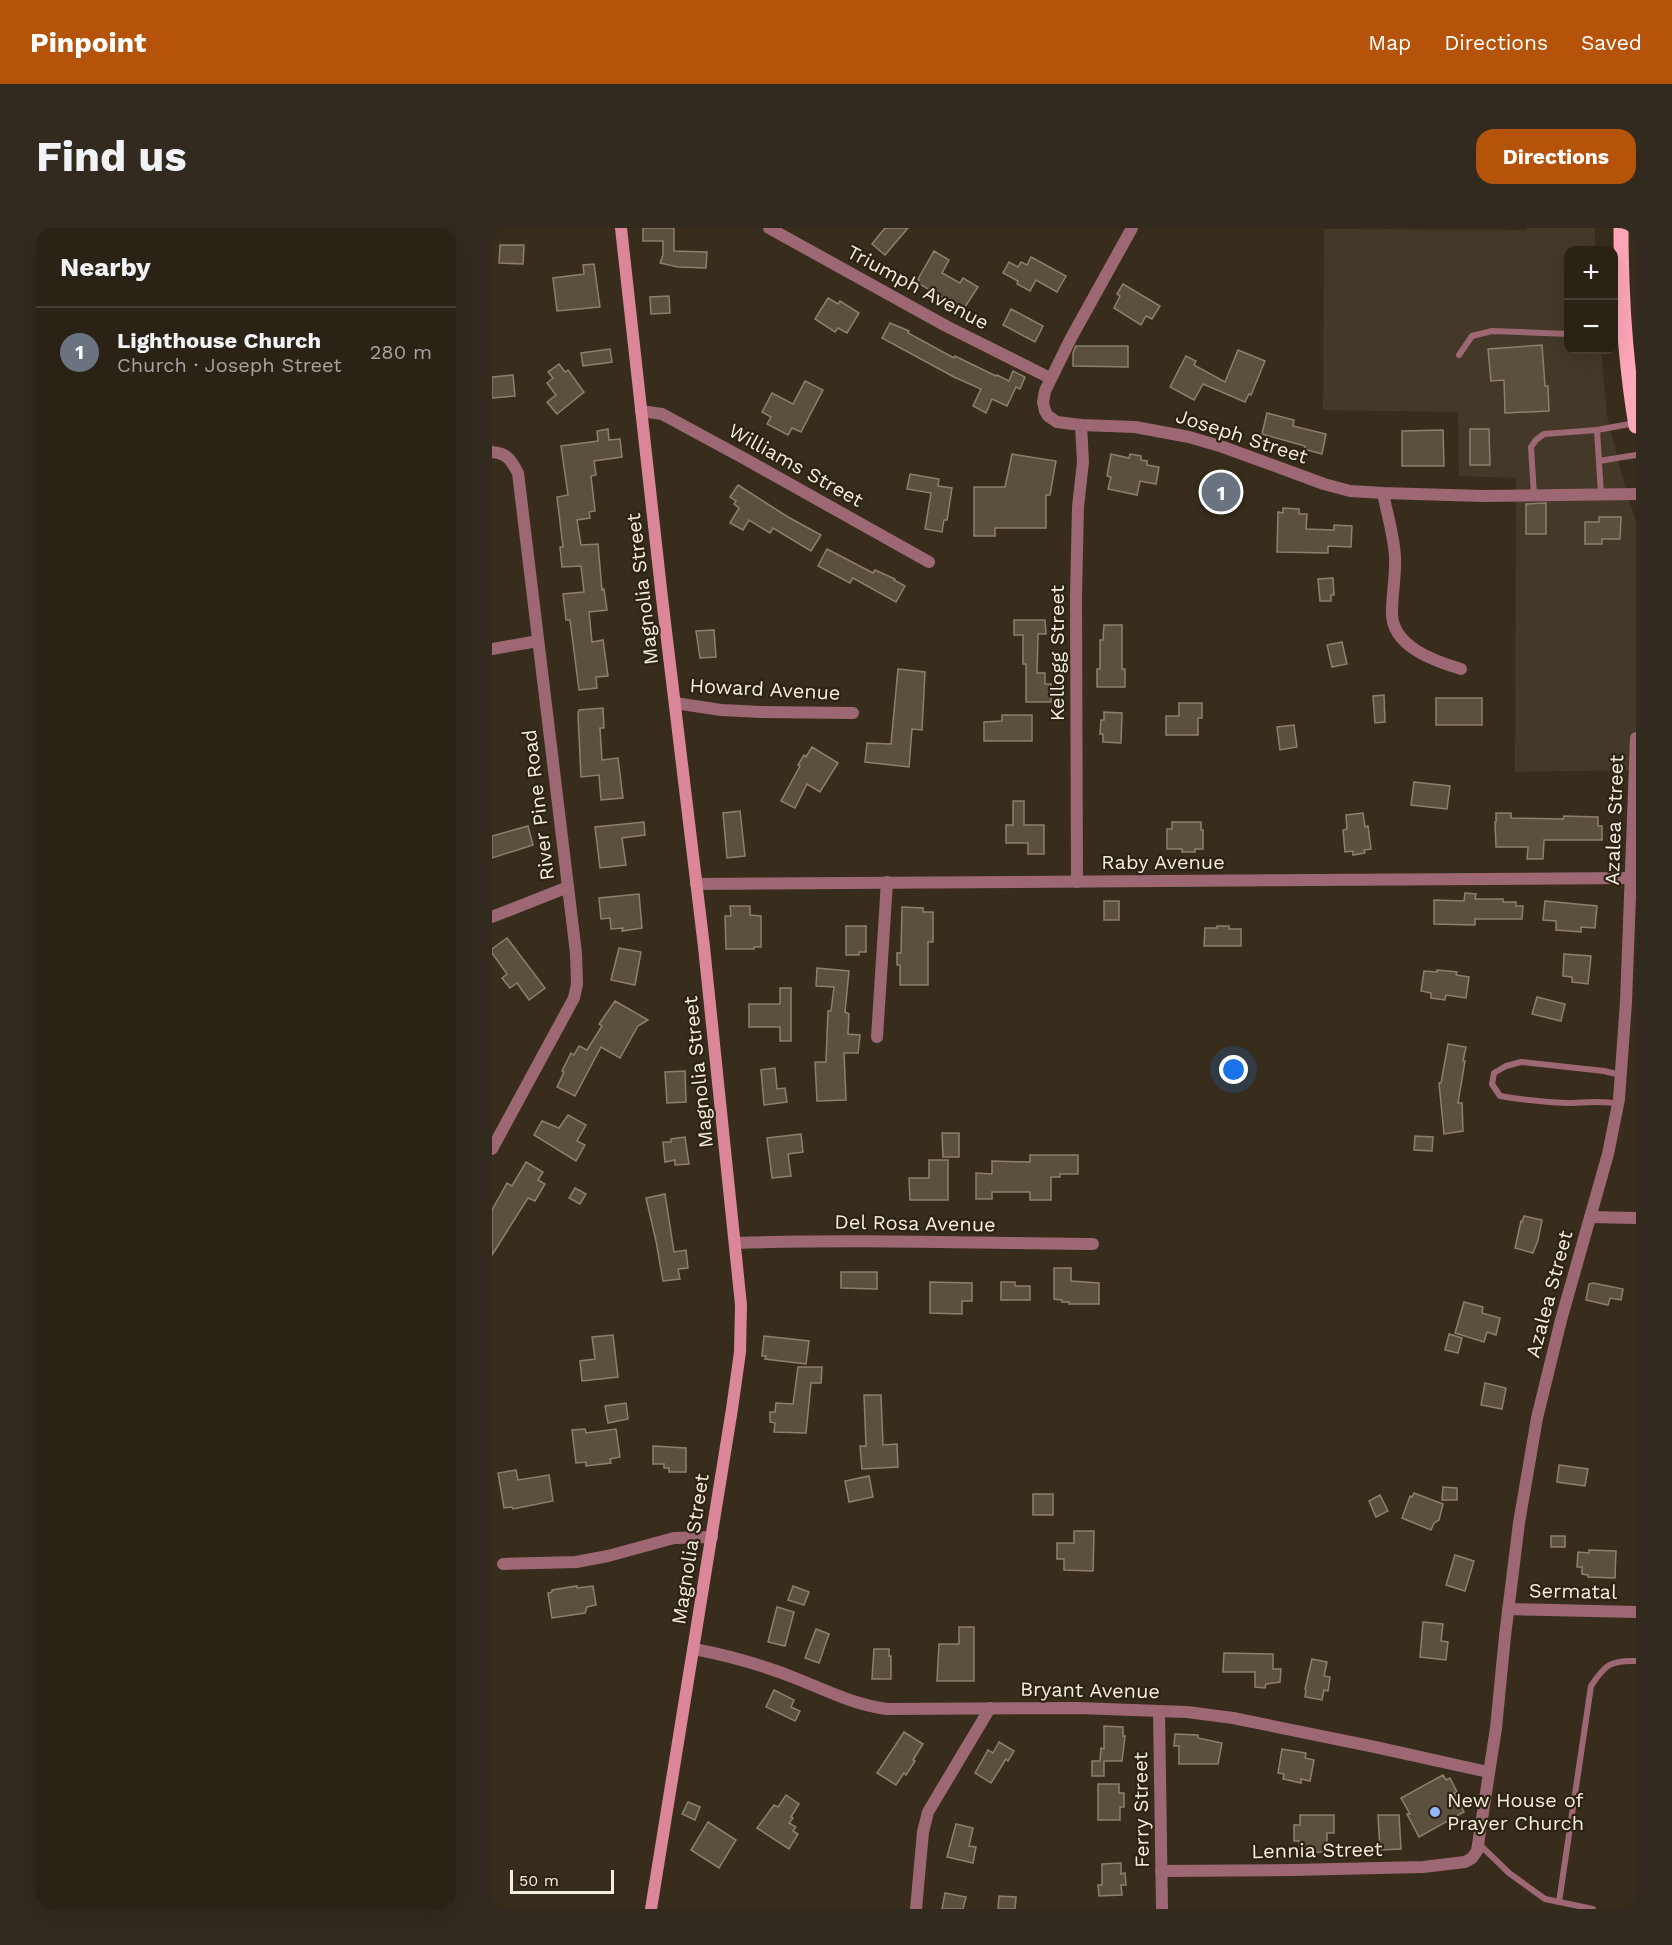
<!DOCTYPE html>
<meta charset="utf-8">
<style>
:root{--surface:#2a2215;--page:#322a1e;--text:#f1f3f6;--muted:#a5a4a0;--line:#463f34;--accent:#b45309}
body{margin:0;font-family:"Work Sans",sans-serif;background:var(--page);color:var(--text)}
.controls{position:absolute;right:18px;top:18px;display:grid;overflow:hidden;border-radius:12px;box-shadow:0 6px 24px #0002}
.controls button{width:54px;height:54px;display:grid;place-items:center;padding:0;border:0;border-bottom:2px solid var(--line);background:var(--surface);color:var(--text);font:30px sans-serif}
.scale{position:absolute;left:18px;bottom:15px;width:104px;box-sizing:border-box;padding-left:6px;border:3px solid #f4ede2;border-top:0;font-size:16px;line-height:21px;white-space:nowrap;color:#f4ede2;-webkit-text-stroke:4px #2d2312;paint-order:stroke}
.you{position:absolute;left:742px;top:842px;width:21px;height:21px;margin:-15px;border:4px solid #fff;border-radius:50%;background:#1a73e8;box-shadow:0 0 0 9px #1a73e833}
.badge{display:grid;place-items:center;width:39px;height:39px;border-radius:50%;background:var(--accent);color:#fff;font-size:20px;font-weight:700}
.pin{position:absolute;translate:-50% -50%;border:3px solid #fff;box-shadow:0 2px 6px #0006}
.list{margin:0;padding:0;list-style:none}
h2{display:flex;justify-content:space-between;align-items:center;height:78px;margin:0;padding:0 24px;font-size:26px}
h2 small{font-size:20px;font-weight:400;color:var(--muted)}
.list li{display:grid;grid-template-columns:39px 1fr auto;gap:18px;align-items:center;box-sizing:border-box;height:90px;padding:0 24px;border-top:2px solid var(--line)}
.list b{display:block;font-size:22px;white-space:nowrap}
.list p{margin:0;font-size:20px;white-space:nowrap;color:var(--muted)}
.list em{font-size:20px;font-style:normal;color:var(--muted)}
.map{position:relative;flex:none;width:1144px;height:1681px;overflow:hidden;border-radius:18px}
header{display:flex;align-items:center;gap:36px;box-sizing:border-box;height:84px;padding:0 30px;background:var(--accent);color:#fff}
header strong{font-size:28px}
nav{display:flex;gap:33px;margin-inline-start:auto;font-size:21px}
.intro{display:flex;align-items:center;justify-content:space-between;box-sizing:border-box;height:144px;padding:0 36px}
h1{margin:0;font-size:42px}
.button{padding:15px 27px;border-radius:18px;background:var(--accent);color:#fff;font-size:21px;font-weight:700}
main{display:flex;gap:36px;padding:0 36px}
aside{flex:1;background:var(--surface);border-radius:18px;box-shadow:0 6px 24px #0002}
.map>svg:first-child{display:block}
.commercial{fill:#443929}
.building{fill:#5b503d;stroke:#8c806c;stroke-width:1.5}
.lines{fill:none;stroke-linecap:round;stroke-linejoin:round}
.lane{stroke:#9d6873;stroke-width:6}
.street{stroke:#9d6873;stroke-width:12}
.secondary{stroke:#db8799;stroke-width:12}
.primary{stroke:#fea7b9;stroke-width:15}
.poi-dot{fill:#96b6fd;stroke:#2d2312;stroke-width:2}
.labels{text-anchor:middle;stroke-width:4.5;stroke-linejoin:round;paint-order:stroke}
.street-label{font-size:20px;fill:#f4ede2;stroke:#2d2312}
.poi-label{font-size:20px;fill:#f4ede2;stroke:#2d2312;text-anchor:start}
</style>
<header>
<strong>Pinpoint</strong>
<nav><a>Map</a><a>Directions</a><a>Saved</a></nav>
</header>
<div class="intro"><h1>Find us</h1><a class="button">Directions</a></div>
<main>
<aside>
<h2>Nearby<small></small></h2>
<ul class="list">
<li><span class="badge" style="background:#6b7280">1</span><div><b>Lighthouse Church</b><p>Church · Joseph Street</p></div><em>280 m</em></li>
</ul>
</aside>
<div class="map">
<svg width="1144" height="1681" viewBox="0 0 1144 1681">
<rect width="100%" height="100%" fill="#382d1c"/>
<polygon class="commercial" points="1035,0 1103,0 1103,22 1076,22 1076,122 1109,122 1115,188 1131,252 1144,294 1144,542 1023,544 1024,250 967,248 966,184 831,182 832,1 1034,2"/>
<g class="building">
<polygon points="151,0 182,0 182,23 215,24 214,40 186,39 168,35 171,27 171,13 151,13"/>
<polygon points="393,0 416,0 393,27 380,16"/>
<polygon points="8,17 32,17 31,36 7,35"/>
<polygon points="442,23 457,32 450,45 468,55 471,50 486,59 471,82 426,55 427,52 426,51"/>
<polygon points="539,29 574,48 565,64 544,52 538,63 525,56 526,53 511,45 517,34 526,39 529,34 535,37"/>
<polygon points="102,36 108,79 65,83 61,50 92,46 91,37"/>
<polygon points="631,56 668,78 660,91 654,88 649,97 622,80 628,68 625,66"/>
<polygon points="177,68 178,85 159,86 158,69"/>
<polygon points="336,70 346,76 348,73 367,85 355,105 346,100 343,104 323,91"/>
<polygon points="519,81 551,98 543,114 511,97"/>
<polygon points="398,95 417,103 416,105 462,130 463,128 504,148 505,147 517,153 521,143 533,149 528,161 524,159 515,178 500,171 494,185 481,178 489,161 462,149 390,110"/>
<polygon points="1050,117 1053,158 1056,158 1057,183 1013,185 1012,152 999,153 996,121"/>
<polygon points="584,118 636,118 636,139 581,138 581,125"/>
<polygon points="118,121 120,134 91,138 89,125"/>
<polygon points="746,122 773,133 759,167 757,166 753,174 711,156 702,172 678,159 694,128 704,133 702,137 733,154"/>
<polygon points="67,136 73,144 76,142 92,164 65,186 55,174 64,167 55,155 61,150 56,144"/>
<polygon points="21,147 23,168 0,170 0,149"/>
<polygon points="313,153 331,162 309,204 300,200 296,207 275,196 279,189 270,184 280,165 301,176"/>
<polygon points="775,185 802,192 801,198 834,206 830,226 812,221 813,218 770,206"/>
<polygon points="116,201 117,212 128,211 130,229 102,233 104,247 99,248 103,283 97,284 98,290 85,292 89,317 106,316 110,362 112,361 115,382 97,384 100,414 111,412 116,448 104,449 105,460 87,462 78,392 74,392 71,366 92,364 89,338 70,339 68,319 71,319 65,269 76,267 69,218 106,213 105,203"/>
<polygon points="978,201 997,201 998,237 978,237"/>
<polygon points="951,202 952,238 910,238 910,203"/>
<polygon points="520,226 564,233 558,267 554,267 554,300 503,300 503,308 482,308 482,259 513,259"/>
<polygon points="619,226 637,230 638,226 649,228 649,232 655,233 655,237 667,239 664,256 648,253 645,267 616,261 619,249 615,248"/>
<polygon points="418,246 447,251 446,258 460,260 455,292 452,292 450,304 433,301 439,265 415,261"/>
<polygon points="246,257 296,289 329,307 319,323 281,300 278,305 257,292 251,302 238,295 247,280 242,276 244,273 238,269"/>
<polygon points="1054,275 1054,306 1034,306 1034,276"/>
<polygon points="791,280 807,281 807,286 815,286 814,301 842,302 842,297 860,298 859,319 836,318 836,325 785,324 786,284 791,285"/>
<polygon points="1107,289 1129,289 1128,311 1110,311 1110,316 1093,316 1093,294 1107,294"/>
<polygon points="335,321 381,345 383,342 403,351 402,352 413,358 404,374 361,350 358,355 326,338"/>
<polygon points="841,350 842,367 839,367 839,373 828,373 826,351"/>
<polygon points="522,392 553,392 554,406 546,406 545,445 553,445 553,456 559,456 559,474 534,474 534,436 531,436 531,407 522,407"/>
<polygon points="612,397 630,397 630,441 633,441 633,459 605,459 605,441 608,441 608,412 611,412"/>
<polygon points="222,402 224,429 208,430 204,403"/>
<polygon points="850,414 855,436 840,439 835,417"/>
<polygon points="406,441 433,444 430,502 420,501 417,539 373,534 375,515 399,516"/>
<polygon points="892,467 893,494 883,495 881,468"/>
<rect x="944" y="470" width="46" height="27"/>
<polygon points="687,475 710,475 710,490 706,490 706,507 674,507 674,488 687,488"/>
<polygon points="111,480 112,500 108,500 110,532 126,530 131,570 109,572 107,547 89,549 86,486 87,482"/>
<polygon points="612,484 630,485 629,515 611,514 611,506 608,506 609,492 612,492"/>
<polygon points="510,487 540,487 540,513 492,513 492,494 510,493"/>
<polygon points="802,497 805,519 788,522 785,499"/>
<polygon points="320,519 346,535 328,564 315,556 303,580 289,573 308,538 306,537 312,527 314,529"/>
<polygon points="922,554 958,558 955,581 919,577"/>
<polygon points="521,573 532,573 532,597 552,597 552,626 536,626 536,615 514,615 514,597 521,597"/>
<polygon points="248,583 253,628 235,630 231,585"/>
<polygon points="871,585 873,599 876,598 879,621 872,622 873,625 861,627 861,623 853,624 851,602 855,601 854,587"/>
<polygon points="1004,585 1019,585 1019,590 1071,591 1072,588 1106,589 1106,598 1110,598 1110,612 1052,612 1051,631 1035,631 1036,619 1004,619 1003,594 1004,594"/>
<polygon points="152,594 153,607 130,610 134,637 108,640 103,599"/>
<polygon points="680,594 709,594 709,602 711,602 711,621 703,621 703,624 690,624 690,621 675,621 675,601 680,601"/>
<polygon points="36,598 41,617 0,630 0,608"/>
<polygon points="973,665 984,666 983,671 1011,671 1011,674 1024,674 1024,678 1031,678 1030,691 983,691 983,697 942,696 942,672 972,673"/>
<polygon points="147,666 150,700 130,703 131,700 119,701 118,690 109,691 107,670"/>
<rect x="612" y="673" width="15" height="19"/>
<polygon points="1053,673 1105,678 1103,700 1089,699 1089,704 1064,702 1064,693 1051,692"/>
<polygon points="238,678 258,678 258,687 269,688 269,719 262,719 262,721 234,721 233,688 239,688"/>
<polygon points="410,679 431,680 431,684 441,684 441,714 436,714 436,757 408,757 408,737 405,737 405,725 409,725"/>
<polygon points="354,698 374,698 374,724 367,724 367,727 354,727"/>
<polygon points="725,698 737,698 737,701 749,701 749,718 712,718 713,700 725,700"/>
<polygon points="15,710 53,760 37,772 25,755 18,760 10,750 15,746 0,725 0,721"/>
<polygon points="127,720 149,724 143,757 119,752"/>
<polygon points="1072,726 1099,728 1096,756 1080,754 1080,749 1071,748"/>
<polygon points="325,740 357,743 353,784 357,786 356,806 368,807 366,825 352,825 354,872 325,873 323,834 334,834 336,783 339,783 342,759 324,758"/>
<polygon points="945,742 965,744 964,747 977,749 974,770 954,767 953,772 939,770 939,765 929,763 932,743 945,744"/>
<polygon points="288,760 299,760 299,813 288,813 288,799 257,799 257,776 288,776"/>
<polygon points="1045,769 1073,776 1069,793 1040,786"/>
<polygon points="123,773 156,792 146,798 128,830 109,819 83,868 65,859 72,844 70,843 79,825 82,827 87,818 95,822 110,798 107,796"/>
<polygon points="956,816 974,819 971,833 973,833 966,875 970,875 971,903 952,906 947,855 949,855"/>
<polygon points="283,840 285,861 293,860 295,874 272,877 269,842"/>
<polygon points="193,843 194,874 175,875 173,844"/>
<polygon points="76,887 94,897 85,913 93,917 84,933 42,907 50,893 67,900"/>
<polygon points="450,905 467,905 467,929 451,929"/>
<polygon points="309,906 311,924 296,926 299,948 280,950 275,910"/>
<polygon points="923,908 941,909 940,923 922,922"/>
<polygon points="193,909 197,936 183,937 183,932 173,934 171,914 179,914 179,911"/>
<polygon points="538,927 586,927 586,946 568,946 568,949 559,949 559,972 538,972 538,964 500,964 500,971 484,971 484,945 500,946 500,933 538,934"/>
<polygon points="437,932 456,932 456,972 418,972 417,950 437,950"/>
<polygon points="34,934 51,944 46,952 53,956 43,973 36,970 0,1027 0,982 15,955 20,958"/>
<polygon points="83,960 94,966 88,976 77,970"/>
<polygon points="173,966 182,1024 194,1022 196,1040 186,1041 188,1051 171,1053 164,1013 154,970"/>
<polygon points="1032,988 1050,992 1046,1012 1041,1025 1023,1020 1029,993 1030,994"/>
<polygon points="562,1040 579,1040 579,1053 607,1055 607,1076 577,1076 577,1074 570,1074 570,1072 562,1071"/>
<polygon points="349,1044 385,1044 385,1061 349,1060"/>
<polygon points="438,1054 480,1055 480,1073 470,1073 470,1086 438,1085"/>
<polygon points="509,1054 523,1054 523,1058 538,1058 538,1072 509,1072"/>
<polygon points="1101,1055 1131,1061 1129,1072 1118,1070 1116,1077 1094,1072 1097,1056"/>
<polygon points="972,1074 991,1079 990,1085 1008,1090 1004,1107 995,1104 992,1114 963,1105"/>
<polygon points="957,1106 970,1110 966,1125 953,1122"/>
<polygon points="121,1107 126,1149 90,1153 88,1133 103,1131 100,1109"/>
<polygon points="272,1108 317,1113 314,1136 273,1131 274,1128 270,1128"/>
<polygon points="306,1139 330,1139 329,1155 319,1155 314,1205 282,1204 283,1195 278,1194 278,1184 283,1184 284,1175 301,1176"/>
<polygon points="993,1155 1014,1160 1010,1181 989,1177"/>
<polygon points="372,1167 389,1167 391,1217 405,1216 406,1239 370,1241 368,1218 374,1218"/>
<polygon points="134,1175 136,1191 116,1195 113,1178"/>
<polygon points="93,1201 94,1205 124,1201 128,1229 118,1231 119,1235 94,1238 94,1234 84,1235 80,1202"/>
<polygon points="161,1218 194,1220 194,1244 177,1244 177,1240 172,1240 172,1236 161,1236"/>
<polygon points="1067,1237 1096,1241 1093,1258 1065,1254"/>
<polygon points="24,1242 26,1252 57,1247 61,1273 21,1281 20,1279 12,1280 6,1245"/>
<polygon points="377,1248 381,1269 357,1274 353,1253"/>
<polygon points="951,1259 965,1260 965,1272 950,1272"/>
<polygon points="922,1265 951,1276 947,1292 942,1295 939,1302 910,1290 918,1268 920,1269"/>
<rect x="541" y="1266" width="20" height="21"/>
<polygon points="888,1267 896,1283 884,1289 877,1273"/>
<polygon points="582,1303 602,1303 601,1343 572,1342 572,1331 565,1331 565,1315 582,1315"/>
<rect x="1059" y="1308" width="14" height="11"/>
<polygon points="1097,1322 1124,1323 1123,1350 1096,1349 1096,1347 1090,1346 1090,1339 1085,1339 1086,1324 1097,1325"/>
<polygon points="963,1327 982,1333 973,1363 954,1357"/>
<polygon points="85,1358 85,1360 101,1358 104,1377 95,1379 93,1385 60,1390 56,1365 60,1364 60,1362"/>
<polygon points="301,1358 317,1364 312,1377 296,1372"/>
<polygon points="285,1379 302,1384 293,1418 276,1414"/>
<polygon points="931,1394 951,1396 949,1413 956,1414 954,1432 928,1429"/>
<polygon points="467,1399 482,1399 482,1453 445,1453 447,1416 467,1416"/>
<polygon points="324,1401 337,1406 327,1435 313,1430"/>
<polygon points="382,1421 397,1421 397,1428 399,1428 399,1451 380,1451"/>
<polygon points="732,1425 781,1426 781,1441 789,1441 788,1454 774,1456 773,1460 763,1459 763,1444 731,1444"/>
<polygon points="820,1431 835,1434 832,1448 838,1449 836,1463 832,1462 830,1472 813,1469 814,1462 813,1461"/>
<polygon points="282,1462 302,1472 299,1479 308,1483 303,1493 274,1479"/>
<polygon points="612,1498 631,1499 631,1508 633,1508 630,1533 612,1533 612,1548 600,1548 600,1533 608,1533 609,1520 612,1521"/>
<polygon points="412,1504 431,1516 421,1532 423,1533 414,1547 412,1545 404,1557 385,1545"/>
<polygon points="683,1506 706,1507 706,1510 730,1515 726,1536 687,1536 687,1518 682,1518"/>
<polygon points="507,1514 522,1523 516,1533 514,1531 499,1555 483,1545 496,1522 501,1525"/>
<polygon points="790,1521 814,1525 813,1530 822,1532 818,1553 809,1551 809,1555 791,1551 792,1546 786,1545"/>
<polygon points="951,1547 954,1552 958,1550 965,1564 962,1565 972,1584 927,1609 915,1586 918,1586 909,1570"/>
<polygon points="606,1556 627,1556 627,1565 632,1565 632,1579 628,1579 628,1592 606,1592"/>
<polygon points="294,1567 307,1576 299,1589 301,1590 297,1595 304,1599 301,1603 306,1606 297,1621 265,1600 282,1577 286,1579"/>
<polygon points="196,1574 208,1579 203,1592 190,1586"/>
<polygon points="808,1587 842,1587 842,1605 835,1605 835,1620 833,1620 833,1624 808,1625 807,1613 802,1613 802,1597 808,1597"/>
<polygon points="886,1587 907,1587 909,1621 888,1622"/>
<polygon points="216,1594 244,1612 227,1640 199,1622"/>
<polygon points="464,1596 481,1600 477,1618 484,1619 481,1635 455,1629"/>
<polygon points="629,1635 629,1646 633,1645 634,1657 629,1657 630,1667 607,1668 606,1657 610,1657 610,1636"/>
<polygon points="453,1665 474,1669 471,1681 450,1681"/>
<polygon points="507,1668 524,1669 523,1681 506,1681"/>
</g>
<g class="lines">
<g class="lane">
<polyline points="967,127 980,108 1000,103 1076,106"/>
<polyline points="1107,233 1144,227"/>
<polyline points="1109,266 1105,202 1143,195"/>
<polyline points="1042,267 1039,219 1044,212 1052,206 1105,202"/>
<path d="M1126,876C1109,872 1091,875 1074,875C1052,874 1030,872 1008,868L1000,856L1002,845L1014,838L1029,834L1112,843L1129,847"/>
<polyline points="987,1616 1017,1645 1053,1671 1101,1681"/>
<path d="M1067,1674L1099,1458C1113,1437 1118,1432 1144,1433"/>
</g>
<g class="street">
<polyline points="277,0 454,98 558,150"/>
<polyline points="640,0 579,110 553,163 551,174 553,183 556,188 565,194 589,197 643,199 697,209 731,219 832,256 858,263 891,265 990,268 1144,266"/>
<polyline points="149,183 170,186 255,232 437,334"/>
<path d="M0,224C15,225 19,232 26,245L84,725L85,756L82,770L0,921"/>
<path d="M891,265C895,286 902,308 903,329C904,347 900,365 900,384C899,418 942,433 969,441"/>
<polyline points="0,421 46,413"/>
<polyline points="183,475 229,482 269,484 361,485"/>
<polyline points="585,654 584,368 586,279 591,234 589,197"/>
<polyline points="204,656 1139,650"/>
<polyline points="0,689 76,659"/>
<polyline points="385,809 395,654"/>
<polyline points="1098,989 1144,990"/>
<path d="M244,1015C363,1011 482,1015 601,1016"/>
<polyline points="11,1336 84,1334 116,1328 182,1310 220,1309"/>
<polyline points="1016,1381 1144,1384"/>
<path d="M202,1421C239,1428 274,1438 308,1452C337,1464 364,1477 395,1481L586,1480L695,1484L741,1490L883,1519L996,1544"/>
<polyline points="667,1483 670,1681"/>
<polyline points="669,1643 800,1642 931,1639 973,1634 980,1630 985,1623 1004,1500 1013,1408 1027,1295 1045,1190 1069,1092 1116,926 1127,871 1134,774 1144,510"/>
<polyline points="424,1681 431,1604 436,1584 498,1480"/>
</g>
<polyline class="secondary" points="129,0 170,370 212,719 249,1077 248,1124 240,1181 159,1681"/>
<path class="primary" d="M1129,0C1129,67 1133,132 1144,198"/>
</g>
<circle class="poi-dot" cx="943" cy="1584" r="6"/>
<g class="labels">
<g class="street-label">
<text transform="translate(426 59) rotate(28)" y="7">Triumph Avenue</text>
<text transform="translate(750 208) rotate(18)" y="7">Joseph Street</text>
<text transform="translate(304 237) rotate(29)" y="7">Williams Street</text>
<text transform="translate(150 361) rotate(-97)" y="7">Magnolia Street</text>
<text transform="translate(565 425) rotate(-90)" y="7">Kellogg Street</text>
<text transform="translate(273 461) rotate(3)" y="7">Howard Avenue</text>
<text transform="translate(46 577) rotate(-97)" y="7">River Pine Road</text>
<text transform="translate(1122 592) rotate(-88)" y="7">Azalea Street</text>
<text x="671" y="641">Raby Avenue</text>
<text transform="translate(206 844) rotate(-96)" y="7">Magnolia Street</text>
<text transform="translate(423 995) rotate(1)" y="7">Del Rosa Avenue</text>
<text transform="translate(1057 1066) rotate(-75)" y="7">Azalea Street</text>
<text transform="translate(198 1321) rotate(-81)" y="7">Magnolia Street</text>
<text transform="translate(1081 1363) rotate(1)" y="7">Sermatal</text>
<text transform="translate(598 1462) rotate(1)" y="7">Bryant Avenue</text>
<text transform="translate(649 1582) rotate(-91)" y="7">Ferry Street</text>
<text transform="translate(825 1622) rotate(-1)" y="7">Lennia Street</text>
</g>
<g class="poi-label">
<text x="955" y="1579">New House of<tspan x="955" dy="23">Prayer Church</tspan></text>
</g>
</g>
</svg>
<div class="controls">
<button>+</button>
<button>−</button>
</div>
<div class="scale">50 m</div>
<div class="you"></div>
<div class="pin badge" style="left:729px;top:264px;background:#6b7280">1</div>
</div>
</main>
